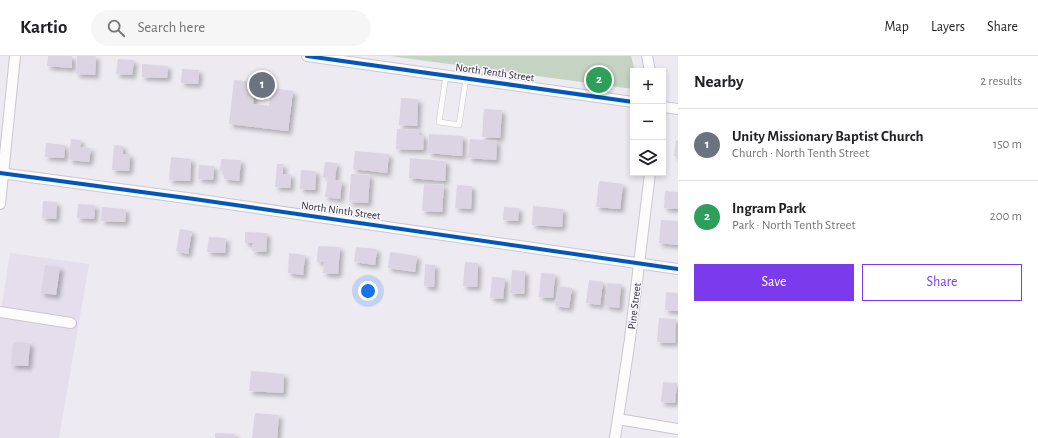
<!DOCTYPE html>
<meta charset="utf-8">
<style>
:root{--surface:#fff;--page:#f6f6f6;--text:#202124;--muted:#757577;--line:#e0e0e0;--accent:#7c3aed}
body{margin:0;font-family:"Alegreya Sans",sans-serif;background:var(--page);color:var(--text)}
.controls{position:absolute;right:12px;top:12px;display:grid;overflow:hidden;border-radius:0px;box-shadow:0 2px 6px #0003}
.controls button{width:36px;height:36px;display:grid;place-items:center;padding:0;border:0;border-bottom:1px solid var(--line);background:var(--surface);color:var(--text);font:20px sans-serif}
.you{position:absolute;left:368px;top:235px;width:14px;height:14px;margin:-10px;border:3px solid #fff;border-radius:50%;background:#1a73e8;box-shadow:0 0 0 6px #1a73e833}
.badge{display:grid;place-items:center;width:26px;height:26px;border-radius:50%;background:var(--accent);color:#fff;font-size:13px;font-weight:700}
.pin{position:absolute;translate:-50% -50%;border:2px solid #fff;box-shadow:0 1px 4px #0006}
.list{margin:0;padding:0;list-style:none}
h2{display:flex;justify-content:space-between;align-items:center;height:52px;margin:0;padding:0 16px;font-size:17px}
h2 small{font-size:13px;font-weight:400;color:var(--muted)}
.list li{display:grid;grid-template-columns:26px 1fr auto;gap:12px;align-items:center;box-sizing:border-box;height:72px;padding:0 16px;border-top:1px solid var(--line)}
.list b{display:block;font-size:15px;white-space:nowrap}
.list p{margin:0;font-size:13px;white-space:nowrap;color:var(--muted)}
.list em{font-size:13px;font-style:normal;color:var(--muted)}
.actions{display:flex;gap:8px;padding:12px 16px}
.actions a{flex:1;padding:9px 0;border:1px solid var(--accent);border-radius:0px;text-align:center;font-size:14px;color:var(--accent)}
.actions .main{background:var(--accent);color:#fff}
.icon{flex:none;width:22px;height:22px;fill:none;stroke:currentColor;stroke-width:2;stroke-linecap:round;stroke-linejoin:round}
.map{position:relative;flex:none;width:678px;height:382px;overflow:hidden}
header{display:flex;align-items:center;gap:24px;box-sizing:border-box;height:56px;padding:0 20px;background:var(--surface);border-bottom:1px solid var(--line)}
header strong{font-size:19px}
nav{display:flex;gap:22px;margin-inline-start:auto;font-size:14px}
.search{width:280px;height:36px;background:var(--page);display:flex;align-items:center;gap:10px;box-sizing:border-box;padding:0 14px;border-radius:22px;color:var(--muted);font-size:15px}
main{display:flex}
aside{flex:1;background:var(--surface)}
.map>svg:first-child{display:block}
.commercial{fill:#e4deed}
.green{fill:#c4d3c2}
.building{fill:#dcd4e3;filter:url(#shadow)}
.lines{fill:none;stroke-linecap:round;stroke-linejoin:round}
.service-casing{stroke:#cac7cd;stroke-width:6}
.minor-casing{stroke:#cac7cd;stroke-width:12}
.service{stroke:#fcfcfd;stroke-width:5}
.minor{stroke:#fcfcfd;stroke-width:10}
.cycleway-casing{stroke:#f9f5fe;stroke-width:6}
.cycleway{stroke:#0057b8;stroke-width:4}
.labels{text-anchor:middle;stroke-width:3;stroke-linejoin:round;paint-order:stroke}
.street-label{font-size:11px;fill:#2f2d32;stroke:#f9f5fe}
</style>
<header>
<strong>Kartio</strong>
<div class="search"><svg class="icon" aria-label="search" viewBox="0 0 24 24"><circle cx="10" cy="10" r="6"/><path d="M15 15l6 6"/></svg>Search here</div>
<nav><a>Map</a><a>Layers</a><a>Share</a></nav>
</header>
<main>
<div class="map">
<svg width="678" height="382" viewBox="0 0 678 382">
<defs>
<filter id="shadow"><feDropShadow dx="3.5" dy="3.5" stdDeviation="2" flood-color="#0004"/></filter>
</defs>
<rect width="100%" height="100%" fill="#eeeaf2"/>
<polygon class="commercial" points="10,197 89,208 59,382 0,382 0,262"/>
<polygon class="green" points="390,0 631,0 635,15 633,15 633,33"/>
<g class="building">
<polygon points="48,0 72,0 72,12 47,10"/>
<polygon points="77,0 96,0 95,19 76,18"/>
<polygon points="118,3 134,4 132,19 116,18"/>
<polygon points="142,8 168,10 167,22 142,21"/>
<polygon points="182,13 199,14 198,28 181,27"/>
<polygon points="234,24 256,26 253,48 269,50 271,32 293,35 288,75 229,68"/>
<polygon points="401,42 418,43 417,70 399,69"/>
<polygon points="484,53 502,54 500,82 482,81"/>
<polygon points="397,73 419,74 419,79 424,79 423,94 396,93"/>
<polygon points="429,78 463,80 462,100 428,97"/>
<polygon points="71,83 81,84 80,91 91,92 89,106 69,104"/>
<polygon points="470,83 497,85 496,104 468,102"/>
<polygon points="676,84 678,85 678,101 674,100"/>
<polygon points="46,87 65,89 64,102 45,101"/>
<polygon points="114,89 123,90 123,98 130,98 129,115 112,114"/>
<polygon points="355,95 389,98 387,117 353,113"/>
<polygon points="171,101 191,103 190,125 169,124"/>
<polygon points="410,102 446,105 445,125 409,122"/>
<polygon points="221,103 241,104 239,125 224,123 224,115 220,115"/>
<polygon points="325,106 337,107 335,124 342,125 340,143 325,141 328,121 323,121"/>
<polygon points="277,108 283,108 283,118 291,118 290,132 275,131"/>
<polygon points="199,109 214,110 213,124 198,123"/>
<polygon points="301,114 316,115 315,134 300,133"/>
<polygon points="351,118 370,119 368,147 349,146"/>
<polygon points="599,125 623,128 620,153 596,151"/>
<polygon points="424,128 444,129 442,156 422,155"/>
<polygon points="457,129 472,130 471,153 455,152"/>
<polygon points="665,135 678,136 678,153 664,152"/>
<polygon points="43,145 57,146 56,163 42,162"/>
<polygon points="78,148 95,149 94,163 77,162"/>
<polygon points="533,150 563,153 562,171 532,169"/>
<polygon points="102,151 126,153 125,166 101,165"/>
<polygon points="504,151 519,152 518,165 503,164"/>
<polygon points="661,164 678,165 678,189 659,187"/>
<polygon points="180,173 192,175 188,198 176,195"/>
<polygon points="245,176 267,177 266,196 252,195 253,187 245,187"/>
<polygon points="209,181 226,182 225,197 207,196"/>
<polygon points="318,190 340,191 338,218 323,217 324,206 317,206"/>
<polygon points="356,191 377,193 375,209 354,206"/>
<polygon points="390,196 417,200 415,216 388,212"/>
<polygon points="289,197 305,199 303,219 288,217"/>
<polygon points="465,206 478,207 477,231 463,230"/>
<polygon points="425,208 435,209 434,231 424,230"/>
<polygon points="45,209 60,211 56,239 41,237"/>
<polygon points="512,214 525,215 524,238 510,237"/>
<polygon points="541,217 555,218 553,242 539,241"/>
<polygon points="492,221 505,222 503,243 490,242"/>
<polygon points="589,224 603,226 600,249 586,247"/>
<polygon points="607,227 621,228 619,252 605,250"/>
<polygon points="558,230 572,232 569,252 555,250"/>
<polygon points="666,236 678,237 678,255 665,254"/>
<polygon points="659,262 676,263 675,287 657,286"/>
<polygon points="13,286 30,287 28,310 11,309"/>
<polygon points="251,315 284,318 283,337 249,335"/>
<polygon points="663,326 677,327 675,347 661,346"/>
<polygon points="255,357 279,359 277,382 252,382"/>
<polygon points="215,377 235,378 235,382 215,382"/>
</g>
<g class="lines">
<g class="service-casing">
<polyline id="service" points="446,19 439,66 459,69 466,22"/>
</g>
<g class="minor-casing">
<g id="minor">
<polyline points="307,0 633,46"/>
<polyline points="647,0 650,15"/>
<polyline points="663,51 678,53"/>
<polyline points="0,117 194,143 678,213"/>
<polyline points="0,148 15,0"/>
<polyline points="0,256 71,267"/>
<polyline points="618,363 678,373"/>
<polyline points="615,382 630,283 650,117"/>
</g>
</g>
<use href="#service" class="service"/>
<use href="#minor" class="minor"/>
<g class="cycleway-casing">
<g id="cycleway">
<polyline points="307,0 633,46"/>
<polyline points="0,117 194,143 678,213"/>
</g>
</g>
<use href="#cycleway" class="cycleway"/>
</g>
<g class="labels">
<g class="street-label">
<text transform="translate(495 16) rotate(8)" y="4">North Tenth Street</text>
<text transform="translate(341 154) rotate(8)" y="4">North Ninth Street</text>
<text transform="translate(634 250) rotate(-83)" y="4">Pine Street</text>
</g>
</g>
</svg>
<div class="controls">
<button>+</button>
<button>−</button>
<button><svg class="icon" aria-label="layers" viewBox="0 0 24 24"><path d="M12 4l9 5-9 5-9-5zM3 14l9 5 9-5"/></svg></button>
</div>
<div class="you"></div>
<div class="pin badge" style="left:262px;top:29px;background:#6b7280">1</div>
<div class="pin badge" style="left:599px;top:24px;background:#2e9e5b">2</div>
</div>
<aside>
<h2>Nearby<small>2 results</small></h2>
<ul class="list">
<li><span class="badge" style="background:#6b7280">1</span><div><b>Unity Missionary Baptist Church</b><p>Church · North Tenth Street</p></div><em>150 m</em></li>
<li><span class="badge" style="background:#2e9e5b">2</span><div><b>Ingram Park</b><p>Park · North Tenth Street</p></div><em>200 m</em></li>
</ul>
<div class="actions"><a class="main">Save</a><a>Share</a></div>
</aside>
</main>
